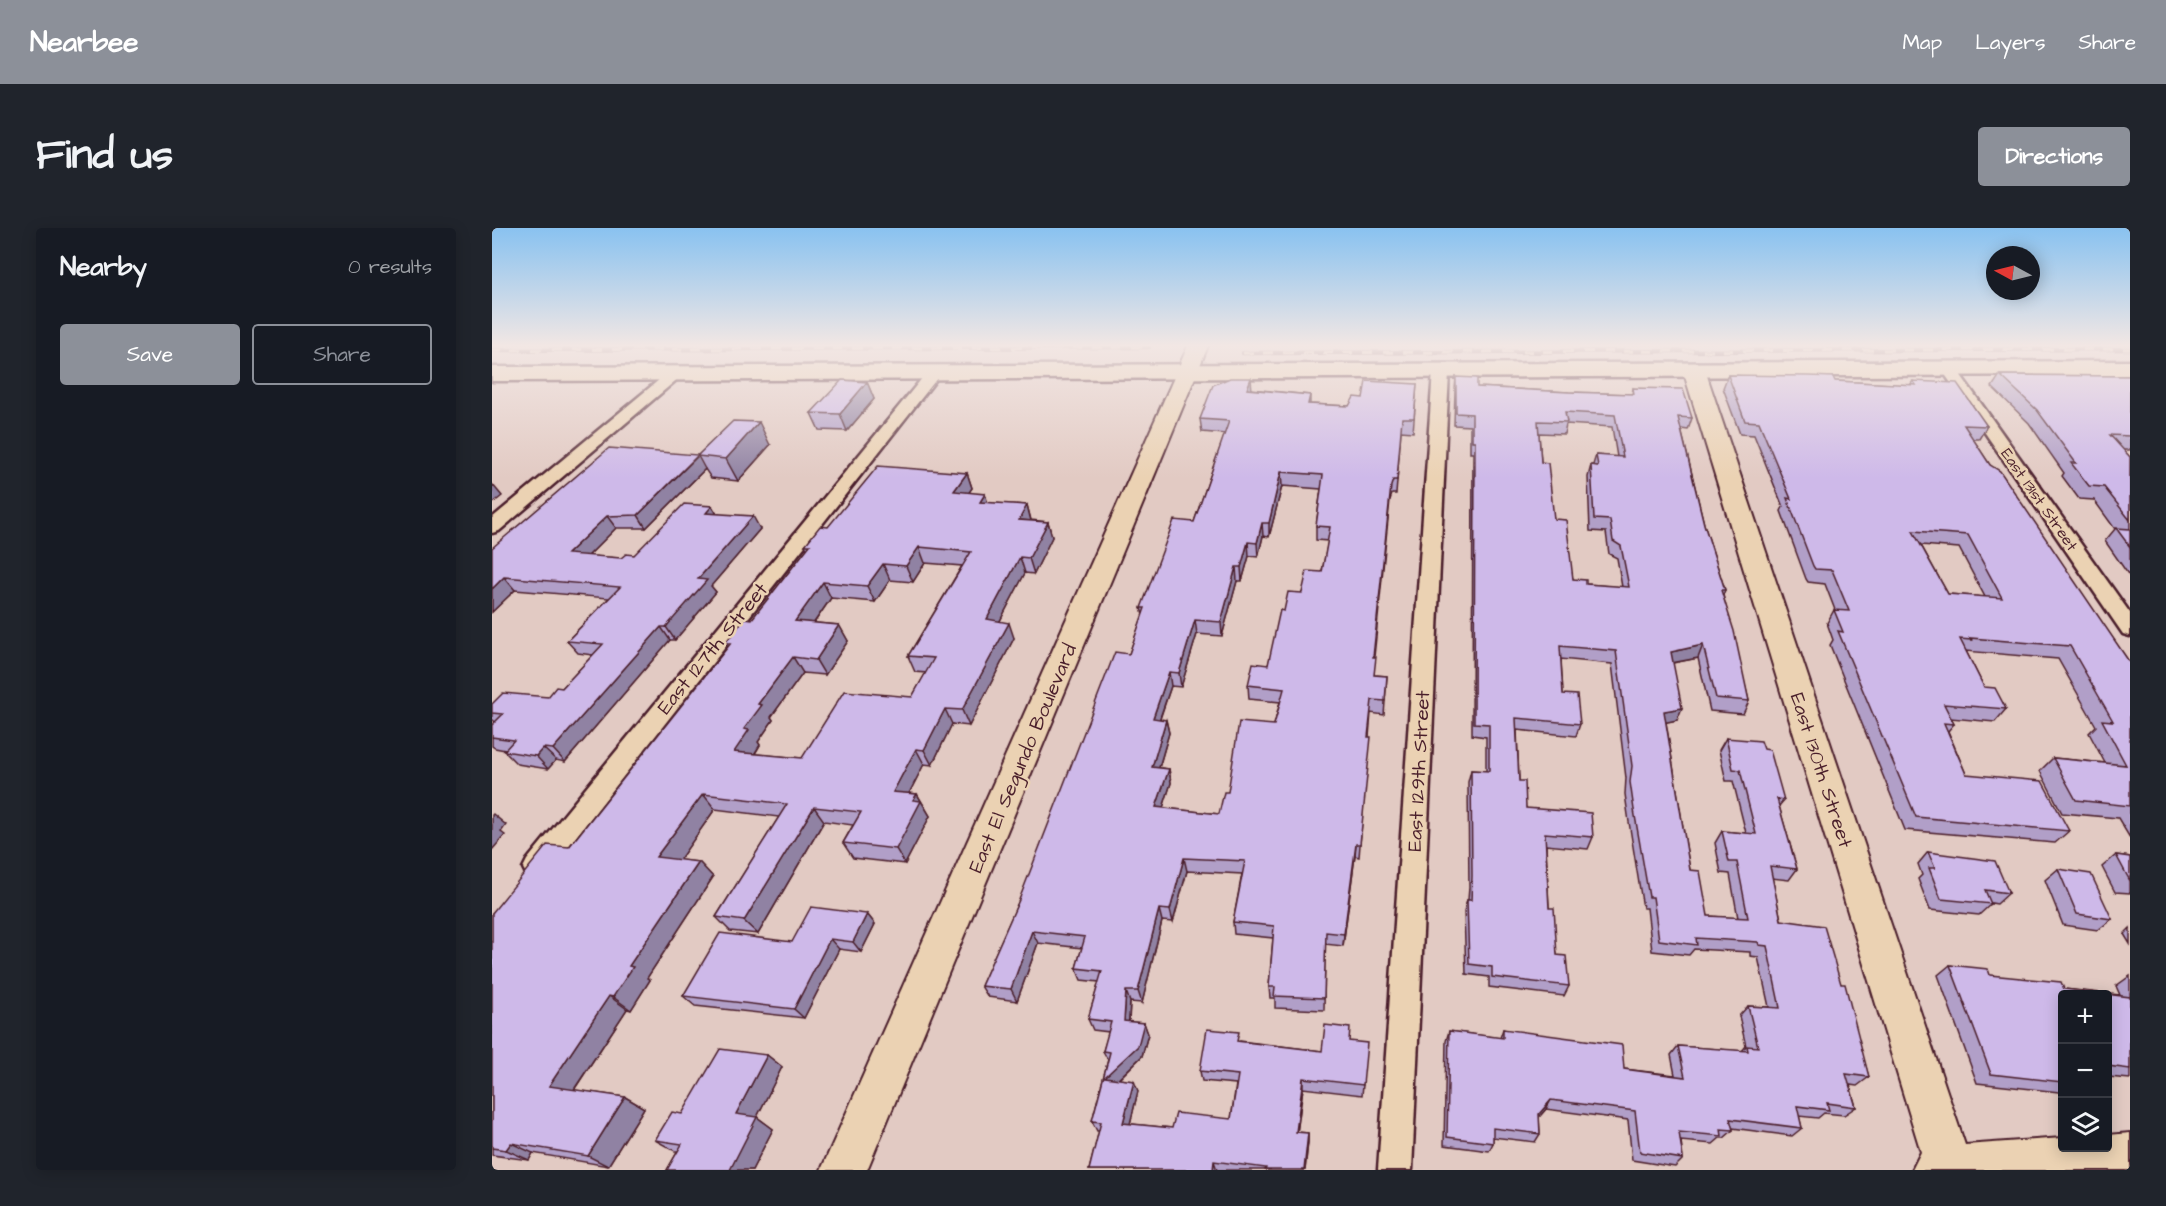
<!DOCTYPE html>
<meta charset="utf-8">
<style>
:root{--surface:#171b24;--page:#20242c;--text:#f1f3f6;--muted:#9ea1a6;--line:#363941;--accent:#8c9099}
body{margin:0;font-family:"Architects Daughter",sans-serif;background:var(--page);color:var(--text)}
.controls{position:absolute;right:18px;bottom:18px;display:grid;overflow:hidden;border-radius:6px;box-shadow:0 3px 15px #0003}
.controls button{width:54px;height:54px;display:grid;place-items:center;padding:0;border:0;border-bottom:2px solid var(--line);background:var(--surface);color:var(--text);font:30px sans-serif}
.compass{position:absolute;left:1494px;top:18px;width:54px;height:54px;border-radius:50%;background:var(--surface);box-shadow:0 3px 15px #0003;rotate:277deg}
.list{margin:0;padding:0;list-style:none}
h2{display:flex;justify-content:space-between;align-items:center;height:78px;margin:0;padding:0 24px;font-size:26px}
h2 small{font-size:20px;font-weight:400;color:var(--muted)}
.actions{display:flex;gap:12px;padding:18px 24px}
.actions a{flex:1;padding:14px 0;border:2px solid var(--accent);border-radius:6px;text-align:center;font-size:21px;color:var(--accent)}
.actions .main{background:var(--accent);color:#fff}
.icon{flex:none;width:33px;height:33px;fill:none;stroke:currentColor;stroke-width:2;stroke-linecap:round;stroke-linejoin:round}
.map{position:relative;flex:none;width:1638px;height:942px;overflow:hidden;border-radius:6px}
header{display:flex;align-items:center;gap:36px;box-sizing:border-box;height:84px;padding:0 30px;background:var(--accent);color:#fff}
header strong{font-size:28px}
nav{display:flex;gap:33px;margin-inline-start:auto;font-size:21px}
.intro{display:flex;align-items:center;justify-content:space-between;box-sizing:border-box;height:144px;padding:0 36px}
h1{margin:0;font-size:42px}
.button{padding:15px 27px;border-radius:6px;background:var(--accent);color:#fff;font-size:21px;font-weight:700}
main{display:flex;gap:36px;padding:0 36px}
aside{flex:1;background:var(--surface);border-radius:6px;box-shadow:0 3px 15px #0003}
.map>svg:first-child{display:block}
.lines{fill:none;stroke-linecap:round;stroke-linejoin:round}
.street-casing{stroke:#4a1f2b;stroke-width:5}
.secondary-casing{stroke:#4a1f2b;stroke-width:4}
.primary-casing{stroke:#4a1f2b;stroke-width:5}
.street{fill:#ebd2b3;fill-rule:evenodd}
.secondary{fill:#ebd2b3;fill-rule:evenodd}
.primary{fill:#ebd2b3;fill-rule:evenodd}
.rail-casing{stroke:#4a1f2b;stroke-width:4.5}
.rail{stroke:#ebd2b3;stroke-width:3;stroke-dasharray:10;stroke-linecap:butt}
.wall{fill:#b19fc8;stroke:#4a1f2b;stroke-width:1.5;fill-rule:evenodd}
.shaded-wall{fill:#9082a3;stroke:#4a1f2b;stroke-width:1.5}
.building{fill:#ceb9e9;stroke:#4a1f2b;stroke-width:1.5;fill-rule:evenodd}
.labels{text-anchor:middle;stroke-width:5;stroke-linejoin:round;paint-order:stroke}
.far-street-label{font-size:16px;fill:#4a1f2b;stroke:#ebd2b3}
.street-label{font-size:20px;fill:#4a1f2b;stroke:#ebd2b3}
</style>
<header>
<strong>Nearbee</strong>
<nav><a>Map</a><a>Layers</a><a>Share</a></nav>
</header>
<div class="intro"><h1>Find us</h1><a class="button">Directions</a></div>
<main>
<aside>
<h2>Nearby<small>0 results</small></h2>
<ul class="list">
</ul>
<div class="actions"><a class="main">Save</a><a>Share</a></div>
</aside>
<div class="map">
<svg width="1638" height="942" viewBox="0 0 1638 942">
<rect width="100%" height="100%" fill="#e2cac3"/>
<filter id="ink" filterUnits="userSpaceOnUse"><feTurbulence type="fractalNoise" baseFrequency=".0167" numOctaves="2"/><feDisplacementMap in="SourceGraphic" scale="12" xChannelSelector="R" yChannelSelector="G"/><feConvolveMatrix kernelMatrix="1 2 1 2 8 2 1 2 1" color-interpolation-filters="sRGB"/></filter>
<g filter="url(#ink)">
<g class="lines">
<g class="street-casing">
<g id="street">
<polygon points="1458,137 1463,139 1638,385 1638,408 1631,406 1450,142"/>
<polygon points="949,138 957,143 920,942 886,942 941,143"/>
<polygon points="184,140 192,145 189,148 7,303 0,305 0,290 179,142"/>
<polygon points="441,141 446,143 449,146 446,149 53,648 44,651 35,648 31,640 35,632 436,143"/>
</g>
</g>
<g class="secondary-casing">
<g id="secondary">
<polygon points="696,118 716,118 375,942 329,942"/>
<polygon points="1202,136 1209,138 1213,142 1473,917 1570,910 1570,920 1616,920 1616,907 1638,905 1638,942 1420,942 1429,924 1191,142 1195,138"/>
</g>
</g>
<g class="primary-casing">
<polygon id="primary" points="1638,133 1638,147 0,153 0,139"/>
</g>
<use href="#street" class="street"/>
<use href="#secondary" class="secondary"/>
<use href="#primary" class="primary"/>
<g class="rail-casing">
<g id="rail">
<polyline points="0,122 657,119"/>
<polyline points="751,125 1638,121"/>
</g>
</g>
<use href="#rail" class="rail"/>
</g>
<g class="wall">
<path d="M1236,147L1418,157L1421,153L1495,198L1487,211H1481L1498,237L1638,435V610L1626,590L1570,585L1548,543L1561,530L1613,535L1597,505L1604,498L1566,431L1474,423L1492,459L1514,481L1503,494L1459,490L1462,496L1456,503L1474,546L1577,603L1563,615L1413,602L1338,417L1341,412L1335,395L1342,382H1343L1333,356L1316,354L1314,351L1289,283L1291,279L1262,207L1248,206L1231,160ZM1429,317L1467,320L1493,369L1456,366Z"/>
<polygon points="1508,147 1638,148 1638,222 1631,222 1638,229 1638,349 1613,313 1623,301 1602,272 1587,271 1570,248 1572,245 1537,195 1500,159"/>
<path d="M964,149L985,159L1077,164L1140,166L1141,160L1200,190L1196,202L1189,201L1212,296L1233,362L1231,367L1257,473L1251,486L1218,483L1206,430L1181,435L1185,492L1174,494L1198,642L1216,688L1246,690L1238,646L1229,645L1223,615L1230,603L1254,605L1241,553H1234L1227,522L1234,510L1292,572L1287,578L1305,641L1297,652L1280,650L1289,692L1349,756L1377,849L1365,858L1358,857L1364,879L1352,887L1332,885L1326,890L1307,888L1310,900L1300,908L1240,900L1241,902L1232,910H1228L1221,916L1189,913L1191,931L1183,939L1140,932L1136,892L1054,881L1047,889L1048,906L1043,914L1001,909V915L997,923L952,917L954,813L957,803L1008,810L1011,801L1132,841L1183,847L1179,827L1186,818L1250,823L1254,818L1247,788L1256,778L1277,779L1266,729L1258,728V724L1202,721L1197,727L1160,723L1155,680H1151L1137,594L1133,566L1134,550L1120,436L1069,431L1071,466L1088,496L1084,508L1025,502L1027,553L1034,580L1101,609L1096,621L1054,617L1057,680L1065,727L1077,758L1072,768L997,759V749L974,746L972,683L975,672H976L977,659L976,554L979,542L994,543V509L980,507L981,225H978V198L962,197L963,161ZM1074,196L1120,199L1125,229L1104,227L1101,237H1099L1096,249L1098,303L1114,304L1117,326L1125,330L1130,359L1094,356L1081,351L1062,291L1049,234L1047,205L1072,206Z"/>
<polygon points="375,154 382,171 355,203 327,202 319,185"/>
<path d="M925,156L921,204L909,203L904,266H900L898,272L882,429V447L895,448L892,487L879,485L867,629L863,628L851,718L833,716L832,782L783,780V770H778L777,759L781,710L742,706L741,694L750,646L695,643L681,694L670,693L650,775L638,774L637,794L652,795L656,806L650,828L627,851L646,863L638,896L680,900L739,891L744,856L710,853L708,843L748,813L830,823L857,813L871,857L870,867L811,860L805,904L816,905V914L813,942H597L607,903H605L600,893L616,832L611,823L617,804L601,802L596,791L607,754L589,752L584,740L590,720L546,715L525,773L496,769L489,758L637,426L651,387L649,380L702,294L733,206L710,204L708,191L760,161L818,167V176L857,178L871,170ZM790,258L829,261L824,298V312L836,313L830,344L792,383L776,437L756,457L757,471L788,474L782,497L736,564L727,586L671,580L679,555L677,541L667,540L677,505L674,492L668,491L679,458L689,459L705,406L730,408L745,353H750L757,328L766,329L771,308L777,309Z"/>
<polygon points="278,217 246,253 219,250 213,241 154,300 124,300 96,328 129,330 142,327 224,285 268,301 219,358 224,364 183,412 178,412 73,534 64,532 56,541 25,536 12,523 13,522 3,520 0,518 0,509 3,494 0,491 0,476 56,469 70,460 101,427 86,425 75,413 117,370 23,362 0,384 0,320 206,227"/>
<path d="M475,245L480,260L477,264L496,275L535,277L539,292L556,294L560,309L542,346L533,345L508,393L522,410L477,498L460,496L440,537L432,536L417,565L425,566L438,588L413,636L361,630L351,615L361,597L332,593L266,706L238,703L224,689L287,589L223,581L187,632L207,634L221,649L155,750L158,752L139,782L135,781L82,862L133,869L152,880L116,938L41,925L37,932L0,927V685L77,619L236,419L233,415L260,391L315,321L313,317L336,299ZM433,335L470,338L416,428L423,444L434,445L420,469L310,530L263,526L268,517L266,514L281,492L279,489L311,445L333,447L356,413L347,397L322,395L339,370L383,374L398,352L421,354Z"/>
<polygon points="1436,624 1517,665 1505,676 1499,675 1499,676 1487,687 1438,682 1426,651 1430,647 1426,636"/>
<polygon points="1624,627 1638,629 1638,665 1623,664 1610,639"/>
<polygon points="1566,641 1620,691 1606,702 1571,697 1553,652"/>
<polygon points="375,686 383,696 369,724 347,721 312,790 203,778 191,768 300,714"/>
<polygon points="1638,700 1638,716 1632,706"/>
<polygon points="1458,737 1498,747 1572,761 1628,767 1624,758 1638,748 1638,851 1616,849 1616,766 1570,766 1570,863 1567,864 1485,855 1446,747"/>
<polygon points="275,827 290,839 265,889 281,901 260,942 175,942 186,923 183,923 163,912 190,886"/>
</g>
<g class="shaded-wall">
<polygon points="759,150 760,163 755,161"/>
<polygon points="375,154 382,171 355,203 348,186"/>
<polygon points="267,194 278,217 246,253 234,231"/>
<polygon points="206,228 213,241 154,300 146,287"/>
<polygon points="789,244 790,258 777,309 777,295"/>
<polygon points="475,245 480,260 467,279 462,263"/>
<polygon points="0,256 10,268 0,276"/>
<polygon points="493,266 498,281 488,274"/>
<polygon points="535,277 539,293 527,292"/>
<polygon points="220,278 228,291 214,285"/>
<polygon points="115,288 124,300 85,339 75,326"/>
<polygon points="261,288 268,301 219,358 224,364 183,412 174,399 206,351"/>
<polygon points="556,294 560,309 542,346 537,330"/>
<polygon points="770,295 771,308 766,329 765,315"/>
<polygon points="756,314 757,328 750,353 749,339"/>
<polygon points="427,319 433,335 421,354 414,338"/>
<polygon points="528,329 533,345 501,406 495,391"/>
<polygon points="391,336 398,352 383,374 375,358"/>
<polygon points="744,339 745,353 730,408 729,394"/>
<polygon points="12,349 23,362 0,384 0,361"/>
<polygon points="331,354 339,370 312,409 303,393"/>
<polygon points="703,392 705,406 689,459 687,445"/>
<polygon points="517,395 522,410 477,498 470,482"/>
<polygon points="347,397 356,413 333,447 324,432"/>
<polygon points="169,399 178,412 73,534 61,521"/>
<polygon points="1211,417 1206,430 1174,436 1179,424"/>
<polygon points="301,429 311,445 279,489 281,492 266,514 268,517 254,539 242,524 252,501 266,476"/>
<polygon points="677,444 679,458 663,504 661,490"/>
<polygon points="1190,480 1185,492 1166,496 1172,483"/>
<polygon points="453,481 460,496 440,537 432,522"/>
<polygon points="674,492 677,505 663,553 660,539"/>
<polygon points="51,520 64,532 56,541 44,528"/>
<polygon points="424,521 432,536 410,579 401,564"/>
<polygon points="677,541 679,555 667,592 664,579"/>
<polygon points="211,566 223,581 179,644 164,629"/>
<polygon points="425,566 438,588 413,636 404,621 421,572"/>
<polygon points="322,579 332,593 266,706 252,693"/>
<polygon points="1,586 14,597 9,604 13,607 0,622 0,587"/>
<polygon points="864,616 863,628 851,718 852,706"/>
<polygon points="692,630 695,643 681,694 678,682"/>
<polygon points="207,634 221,649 155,750 158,752 139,782 121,769 137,738"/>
<polygon points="667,681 670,693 650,775 646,763"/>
<polygon points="375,686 383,696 369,724 361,714"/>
<polygon points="540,703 546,715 525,773 519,761"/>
<polygon points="338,711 347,721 312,790 302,781"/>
<polygon points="634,763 638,774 636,804 632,793"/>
<polygon points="117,768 135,781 77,869 57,858"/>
<polygon points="652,795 656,806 650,828 618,859 613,849"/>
<polygon points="275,827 290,839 265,889 281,901 260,942 238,942 244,886"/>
<polygon points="811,850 811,860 804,913 804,904"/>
<polygon points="642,853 646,863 636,904 631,895"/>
<polygon points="133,869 152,880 116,938 96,928"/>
<polygon points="1059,872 1054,881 1042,895 1047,886"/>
<polygon points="816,905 816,914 813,942 812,942"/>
<polygon points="19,915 41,925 37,932 14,922"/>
<polygon points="722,933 725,942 721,942"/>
</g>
<g class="building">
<path d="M1236,147L1318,148L1341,149L1343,153L1424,157L1421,153L1465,155L1495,198L1472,197L1498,237L1508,243L1638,435V578L1584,572L1561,530L1634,537L1610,492L1621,493L1578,418L1478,410L1480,412L1468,411L1492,459L1503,460L1514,481L1452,476L1462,496L1452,495L1474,546L1550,553L1577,603L1424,589L1346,403L1351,404L1342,382L1357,383L1340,342L1323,341L1321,338L1295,270L1299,271L1267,194L1253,193ZM1421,303L1476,307L1510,370L1456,366Z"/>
<polygon points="1508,147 1638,148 1638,208 1618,207 1638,229 1638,292 1612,259 1597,258 1579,235 1584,235 1545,182"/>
<path d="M964,149L985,150V159L1077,164L1142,166L1141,160L1191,161L1200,190L1186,189L1212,296L1233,362H1229L1242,403L1257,473L1224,470L1211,417L1179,424L1190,480L1172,483L1198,642L1208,643L1216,688L1256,690L1245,634H1237L1230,603L1264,606L1248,542L1241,541L1234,510L1269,513L1272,521L1278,522L1292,572L1285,571L1305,641L1278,638L1289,692L1332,698L1349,756H1353L1377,849L1354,846L1364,879L1335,875L1337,882L1305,878L1310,900L1238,891L1241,902L1229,901L1230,908L1187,904L1191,931L1148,924L1143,883L1059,872L1047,886L1048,906L1001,900V915L955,909L957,803L1011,810V801L1130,817L1132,841L1193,849L1186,818L1256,823L1255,818L1266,819L1256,778L1288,780L1275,718L1267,717L1266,714L1204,710L1205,717L1167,712L1161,669H1157L1142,582L1138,554L1140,538L1124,423L1068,418L1071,466L1085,467L1088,496L1024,490L1027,553H1033L1034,580L1099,585L1101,609L1053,605L1057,680H1062L1065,727L1074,728L1077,758L1000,749V739L977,736L975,672H979L980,648L979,542L997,543V496L982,495L983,213H980V186L964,185ZM1073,184L1123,187L1131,229L1104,227L1106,238L1099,237L1102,291L1118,292L1121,313L1129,318L1137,359L1094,356V352L1081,351L1074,292L1062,291L1056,235L1049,234L1046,193L1075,194Z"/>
<path d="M738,150H759L755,161L818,167L816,176L857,178L862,169L871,170L874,153L925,156L922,190H910L905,252H901L899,258L881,429H884L882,447L895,448L893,473L880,472L876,509H879L868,616H864L852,706L834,704L832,770L782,768L783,759H777L782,698L741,694L753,633L692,630L678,682L667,681L646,763H634L632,793L652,795L646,818L613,849L642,853L631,895L680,900L684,885L739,891L746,847L708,843L715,801L747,804L745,813L830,823L833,797L858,800L857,813L875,815L871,857L811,850L804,904L816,905L812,942H773L774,940L722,933L721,942H597L609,894L600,893L618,824L611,823L619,794L596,791L610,743L584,740L593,709L540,703L519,761L489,758L527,672L623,424L637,426L653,380H649L682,292L702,294L737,193L708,191L721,157ZM789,244L831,247L824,298L838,299L830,344L815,343L810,365L796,364L792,383L788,382L776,437L761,435L756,457L792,461L782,497L747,494L736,564H732L727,586L664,579L677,541L660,539L674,492L661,490L677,444L687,445L703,392L729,394L744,339H749L756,314L765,315L770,295H777Z"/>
<polygon points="350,152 375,154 348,186 319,185"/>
<polygon points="241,193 267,194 234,231 205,228"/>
<polygon points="117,220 206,227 146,287 115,288 75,326 129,330 134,326 142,327 192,276 220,278 214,285 261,288 206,351 215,352 174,399 169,399 61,521 51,520 44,528 12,523 22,512 0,509 0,497 11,486 0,485 0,476 11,465 56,469 64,459 70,460 111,416 75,413 128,359 12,349 0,361 0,320"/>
<path d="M386,238L475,245L462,263L493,266L488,274L535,277L527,292L556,294L537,330L528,329L495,391L517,395L470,482L453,481L432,522L424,521L401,564L425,566L421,572L429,573L404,621L351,615L369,584L322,579L252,693L224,689L295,576L211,566L164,629L207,634L137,738L141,739L121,769L117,768L57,858L133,869L96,928L19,915L14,922L0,920V685L55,617L77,619L239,415H233L253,390L260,391L318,317H313L328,298L336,299ZM427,319L479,324L416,428L442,430L420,469L352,463L310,530L242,524L257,502L252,501L270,477L266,476L301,429L324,432L347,397L303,393L331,354L375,358L391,336L414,338Z"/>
<polygon points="1624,300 1638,301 1638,319"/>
<polygon points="1436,624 1503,633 1517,665 1493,662 1499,676 1449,671 1437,640 1443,640"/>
<polygon points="1624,627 1638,629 1638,653"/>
<polygon points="1566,641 1599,646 1620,691 1585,686"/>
<polygon points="319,679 375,686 361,714 338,711 302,781 191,768 228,705 300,714"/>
<polygon points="1458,737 1496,741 1498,747 1569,754 1572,761 1638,769 1638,841 1616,838 1616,766 1570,766 1570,854 1499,846"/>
<polygon points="228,821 275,827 244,886 265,889 238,942 175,942 190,916 163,912 180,884 190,886"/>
</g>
</g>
<linearGradient id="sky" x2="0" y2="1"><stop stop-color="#89c2f0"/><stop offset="0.47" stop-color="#f2e7e4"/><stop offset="1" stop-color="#f2e7e4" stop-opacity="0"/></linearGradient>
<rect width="1638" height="250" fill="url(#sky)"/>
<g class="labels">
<g class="far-street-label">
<text transform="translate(1548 271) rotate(55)" y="6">East 131st Street</text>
</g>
<g class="street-label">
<text transform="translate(220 420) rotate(-51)" y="7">East 127th Street</text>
<text transform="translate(530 530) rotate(-67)" y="7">East El Segundo Boulevard</text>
<text transform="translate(1330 542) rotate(72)" y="7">East 130th Street</text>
<text transform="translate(926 543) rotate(-87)" y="7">East 129th Street</text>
</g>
</g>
</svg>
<div class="controls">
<button>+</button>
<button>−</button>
<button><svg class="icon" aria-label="layers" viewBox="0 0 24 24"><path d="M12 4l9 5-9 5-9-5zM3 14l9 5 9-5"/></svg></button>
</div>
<svg class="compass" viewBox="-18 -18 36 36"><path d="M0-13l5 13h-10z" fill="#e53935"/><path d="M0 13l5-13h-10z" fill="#9ea1a6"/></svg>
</div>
</main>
